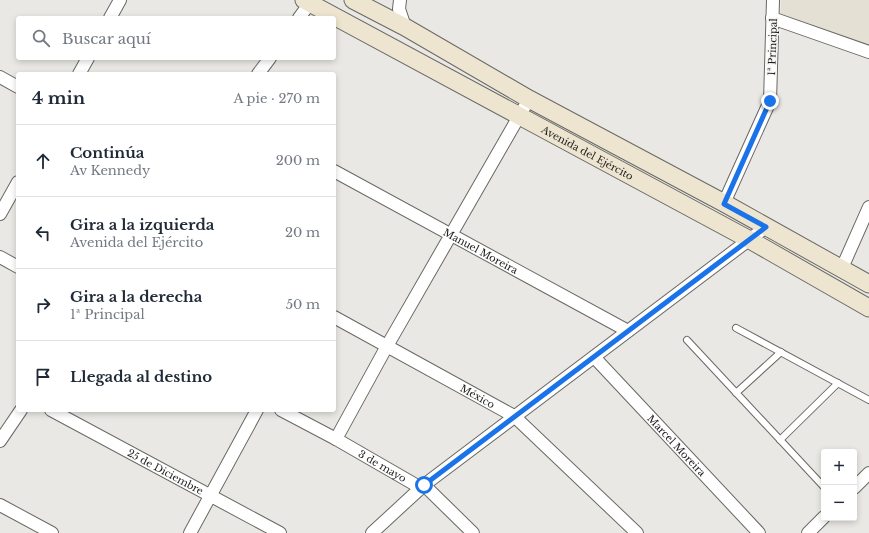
<!DOCTYPE html>
<html lang="es">
<meta charset="utf-8">
<style>
:root{--surface:#fff;--page:#f6f6f7;--text:#1f2937;--muted:#747a83;--line:#e0e1e3}
body{margin:0;font-family:"Libre Baskerville",serif;background:var(--page);color:var(--text)}
.controls{position:absolute;right:12px;bottom:12px;display:grid;overflow:hidden;border-radius:4px;box-shadow:0 2px 6px #0003}
.controls button{width:36px;height:36px;display:grid;place-items:center;padding:0;border:0;border-bottom:1px solid var(--line);background:var(--surface);color:var(--text);font:20px sans-serif}
.stop{position:absolute;width:12px;height:12px;margin:-9px;border:3px solid #1a73e8;border-radius:50%;background:#fff}
.stop.end{background:#1a73e8;border-color:#fff;box-shadow:0 1px 4px #0008}
.list{margin:0;padding:0;list-style:none}
h2{display:flex;justify-content:space-between;align-items:center;height:52px;margin:0;padding:0 16px;font-size:17px}
h2 small{font-size:13px;font-weight:400;color:var(--muted)}
.list li{display:grid;grid-template-columns:26px 1fr auto;gap:12px;align-items:center;box-sizing:border-box;height:72px;padding:0 16px;border-top:1px solid var(--line)}
.list b{display:block;font-size:15px;white-space:nowrap}
.list p{margin:0;font-size:13px;white-space:nowrap;color:var(--muted)}
.list em{font-size:13px;font-style:normal;color:var(--muted)}
.icon{flex:none;width:22px;height:22px;fill:none;stroke:currentColor;stroke-width:2;stroke-linecap:round;stroke-linejoin:round}
.map{position:relative;flex:none;width:869px;height:533px;overflow:hidden}
.search{position:absolute;background:var(--surface);box-shadow:0 2px 6px #0003;left:16px;top:16px;width:320px;height:44px;display:flex;align-items:center;gap:10px;box-sizing:border-box;padding:0 14px;border-radius:4px;color:var(--muted);font-size:15px}
.panel{position:absolute;background:var(--surface);box-shadow:0 2px 6px #0003;left:16px;top:72px;width:320px;height:340px;border-radius:4px}
.map>svg:first-child{display:block}
.built{fill:#e4e0d4}
.lines{fill:none;stroke-linecap:round;stroke-linejoin:round}
.lane-casing{stroke:#696864;stroke-width:8}
.street-casing{stroke:#696864;stroke-width:14}
.secondary-casing{stroke:#696864;stroke-width:19}
.lane{stroke:#fff;stroke-width:6}
.street{stroke:#fff;stroke-width:12}
.secondary{stroke:#eee5d0;stroke-width:17}
.route{stroke:#1a73e8;stroke-width:5}
.labels{text-anchor:middle;stroke-width:3;stroke-linejoin:round;paint-order:stroke}
.street-label{font-size:10px;fill:#1e1d1c;stroke:#f7f5f1}
</style>
<div class="map">
<svg width="869" height="533" viewBox="0 0 869 533">
<rect width="100%" height="100%" fill="#eae8e4"/>
<polygon class="built" points="781,0 869,0 869,46 781,14"/>
<g class="lines">
<g class="lane-casing">
<g id="lane">
<polyline points="736,328 869,400"/>
<polyline points="687,340 824,487"/>
<polyline points="736,393 781,352"/>
<polyline points="780,440 838,383"/>
</g>
</g>
<g class="street-casing">
<g id="street">
<polyline points="400,0 399,9 405,27"/>
<polyline points="110,18 120,0"/>
<polyline points="299,18 310,3 316,0"/>
<polyline points="772,18 869,52"/>
<polyline points="79,74 88,58"/>
<polyline points="258,74 270,58"/>
<polyline points="0,77 18,87"/>
<path id="s1" d="M334,171L628,331"/>
<polyline points="724,203 770,101 773,0"/>
<polyline points="0,214 18,182"/>
<polyline points="0,257 18,267"/>
<polyline points="842,268 869,207"/>
<path id="s2" d="M334,317L514,416L637,533"/>
<path id="s3" d="M594,357L759,533"/>
<path id="s4" d="M51,410L280,533"/>
<path id="s5" d="M281,410L336,439L421,488L424,485L473,533"/>
<polyline points="336,439 387,346 529,99"/>
<polyline points="0,441 21,410"/>
<polyline points="854,488 869,473"/>
<polyline points="0,505 52,533"/>
<polyline points="190,533 257,410"/>
<polyline points="372,533 424,485 766,227"/>
<polyline points="808,533 824,517"/>
</g>
</g>
<g class="secondary-casing">
<g id="secondary">
<path id="s6" d="M304,0L750,240L869,308"/>
<polyline points="353,0 405,27 529,99 724,203 869,284"/>
</g>
</g>
<use href="#lane" class="lane"/>
<use href="#street" class="street"/>
<use href="#secondary" class="secondary"/>
</g>
<g class="lines">
<polyline class="route" points="424,485 766,227 724,204 770,101"/>
</g>
<g class="labels">
<g class="street-label">
<text transform="translate(772 47) rotate(-88)" y="4">1ª Principal</text>
<text dy="4" stroke="none"><textPath href="#s6" startOffset="322">Avenida del Ejército</textPath></text>
<text dy="4" stroke="none"><textPath href="#s1" startOffset="167">Manuel Moreira</textPath></text>
<text dy="4" stroke="none"><textPath href="#s2" startOffset="164">México</textPath></text>
<text dy="4" stroke="none"><textPath href="#s3" startOffset="121">Marcel Moreira</textPath></text>
<text dy="4" stroke="none"><textPath href="#s5" startOffset="116">3 de mayo</textPath></text>
<text dy="4" stroke="none"><textPath href="#s4" startOffset="130">25 de Diciembre</textPath></text>
</g>
</g>
</svg>
<div class="controls">
<button>+</button>
<button>−</button>
</div>
<div class="stop" style="left:424px;top:485px"></div>
<div class="stop end" style="left:770px;top:101px"></div>
<div class="search"><svg class="icon" aria-label="search" viewBox="0 0 24 24"><circle cx="10" cy="10" r="6"/><path d="M15 15l6 6"/></svg>Buscar aquí</div>
<section class="panel">
<h2>4 min<small>A pie · 270 m</small></h2>
<ul class="list">
<li><svg class="icon" aria-label="ahead" viewBox="0 0 24 24"><path d="M12 20V5M6 11l6-6 6 6"/></svg><div><b>Continúa</b><p>Av Kennedy</p></div><em>200 m</em></li>
<li><svg class="icon" aria-label="left" viewBox="0 0 24 24"><path d="M17 20v-9H6M10 6l-5 5 5 5"/></svg><div><b>Gira a la izquierda</b><p>Avenida del Ejército</p></div><em>20 m</em></li>
<li><svg class="icon" aria-label="right" viewBox="0 0 24 24"><path d="M7 20v-9h11M14 6l5 5-5 5"/></svg><div><b>Gira a la derecha</b><p>1ª Principal</p></div><em>50 m</em></li>
<li><svg class="icon" aria-label="arrive" viewBox="0 0 24 24"><path d="M6 21V4h12l-3 4 3 4H6"/></svg><div><b>Llegada al destino</b></div></li>
</ul>
</section>
</div>
